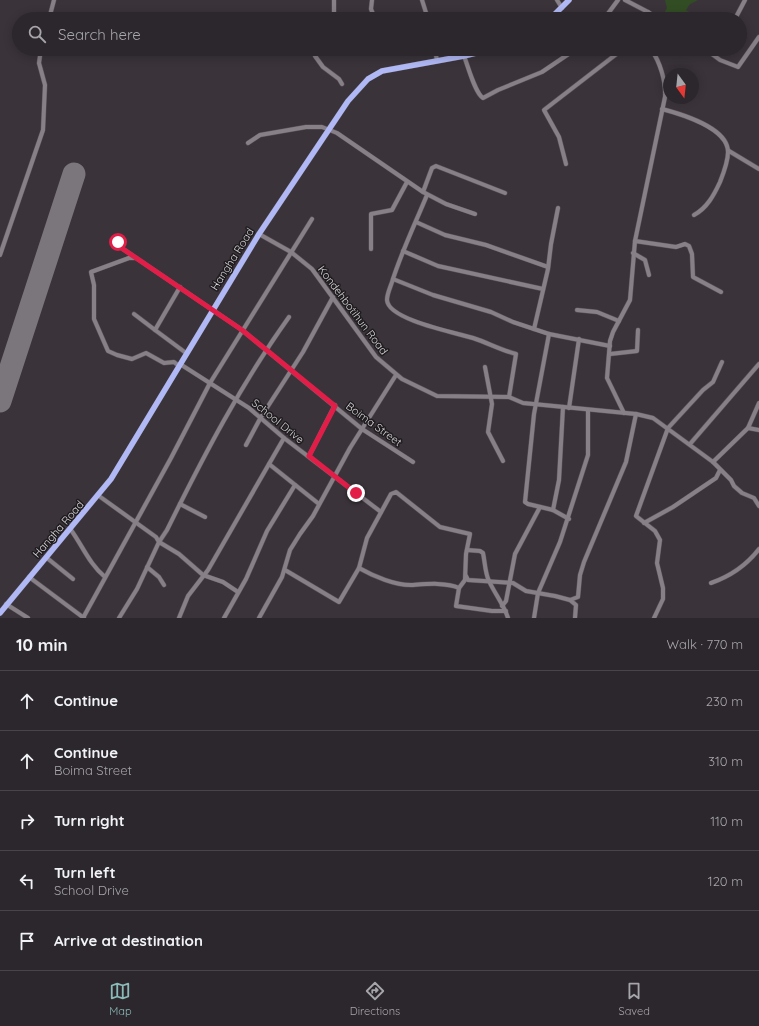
<!DOCTYPE html>
<meta charset="utf-8">
<style>
:root{--surface:#2c272c;--page:#383338;--text:#f1f3f6;--muted:#a6a5a9;--line:#484448;--accent:#8bbbb9}
body{margin:0;font-family:Quicksand,sans-serif;background:var(--page);color:var(--text)}
.compass{position:absolute;left:663px;top:68px;width:36px;height:36px;border-radius:50%;background:var(--surface);box-shadow:0 2px 10px #0003;rotate:165deg}
.stop{position:absolute;width:12px;height:12px;margin:-9px;border:3px solid #e11d48;border-radius:50%;background:#fff}
.stop.end{background:#e11d48;border-color:#fff;box-shadow:0 1px 4px #0008}
.list{margin:0;padding:0;list-style:none}
h2{display:flex;justify-content:space-between;align-items:center;height:52px;margin:0;padding:0 16px;font-size:17px}
h2 small{font-size:13px;font-weight:400;color:var(--muted)}
.list li{display:grid;grid-template-columns:26px 1fr auto;gap:12px;align-items:center;box-sizing:border-box;height:60px;padding:0 16px;border-top:1px solid var(--line)}
.list b{display:block;font-size:15px;white-space:nowrap}
.list p{margin:0;font-size:13px;white-space:nowrap;color:var(--muted)}
.list em{font-size:13px;font-style:normal;color:var(--muted)}
.icon{flex:none;width:22px;height:22px;fill:none;stroke:currentColor;stroke-width:2;stroke-linecap:round;stroke-linejoin:round}
.map{position:relative;flex:none;width:759px;height:618px;overflow:hidden}
.search{position:absolute;background:var(--surface);box-shadow:0 2px 10px #0003;left:12px;right:12px;top:12px;height:44px;display:flex;align-items:center;gap:10px;box-sizing:border-box;padding:0 14px;border-radius:22px;color:var(--muted);font-size:15px}
.sheet{height:352px;background:var(--surface)}
nav{display:flex;justify-content:space-around;align-items:center;box-sizing:border-box;height:56px;border-top:1px solid var(--line);background:var(--surface);font-size:11px;color:var(--muted)}
nav a{display:grid;justify-items:center;gap:2px}
nav .on{color:var(--accent)}
.map>svg:first-child{display:block}
.green{fill:#324d24}
.lines{fill:none;stroke-linecap:round;stroke-linejoin:round}
.runway{stroke:#7b767b;stroke-width:23}
.minor-casing{stroke:#585258;stroke-width:5}
.highway-casing{stroke:#585258;stroke-width:6}
.minor{stroke:#878087;stroke-width:4}
.highway{stroke:#b0b8f5;stroke-width:5.5}
.route{stroke:#e11d48;stroke-width:5}
.labels{text-anchor:middle;stroke-width:3;stroke-linejoin:round;paint-order:stroke}
.street-label{font-size:11px;fill:#d8d4d8;stroke:#1f1c1f}
</style>
<div class="map">
<svg width="759" height="618" viewBox="0 0 759 618">
<rect width="100%" height="100%" fill="#3a343a"/>
<polygon class="green" points="665,0 698,0 690,4 686,10 692,14 692,19 680,16 678,19 666,19 662,17 667,8"/>
<g class="lines">
<polyline class="runway" points="0,401 74,174"/>
<g class="minor-casing">
<g id="minor">
<polyline points="372,0 371,9 375,19"/>
<polyline points="422,0 428,19"/>
<polyline points="557,0 562,8"/>
<polyline points="625,0 648,12 643,19"/>
<polyline points="648,12 659,19"/>
<polyline points="49,19 54,0"/>
<polyline points="334,19 334,0"/>
<polyline points="604,19 618,0"/>
<polyline points="735,19 745,0"/>
<polyline points="319,49 315,56 323,67 339,79 342,84"/>
<polyline points="435,49 437,61"/>
<polyline points="705,49 720,60 738,67 759,37"/>
<path d="M464,56C468,66 475,93 483,98L498,90L542,72L576,49"/>
<path d="M662,109C681,114 728,128 728,152C728,162 724,172 720,182C714,195 707,208 694,215"/>
<polyline points="248,143 260,135 306,127 322,127 337,133 423,192 446,204 475,214"/>
<polyline points="729,151 759,169"/>
<polyline points="566,164 559,137 544,110 623,49"/>
<polyline points="423,192 432,168 436,166 505,193"/>
<path d="M427,195C415,224 401,253 392,282C390,288 387,294 387,300C388,320 457,333 473,338C488,343 501,350 516,354L509,397"/>
<polyline points="416,222 445,235 486,245 548,267"/>
<polyline points="259,234 291,252 312,269 376,357 402,379 437,396 509,397 523,403 636,414 653,418 713,462 731,480 734,486 742,493 754,498 759,506"/>
<polyline points="118,240 120,247 242,330 362,429 413,462"/>
<polyline points="635,241 676,247 685,244 689,246 692,254 693,277 721,292"/>
<polyline points="371,249 371,214 392,210 407,182"/>
<polyline points="403,251 438,266 543,289"/>
<polyline points="633,253 645,260 649,275"/>
<polyline points="0,255 43,130 45,85 39,63 41,49"/>
<polyline points="136,258 129,258 91,272 94,285 94,319 108,351 117,355 132,359 146,353 164,363 174,362 179,366"/>
<polyline points="393,279 433,295 491,312 513,322 549,334 610,346"/>
<polyline points="577,310 597,312 619,321"/>
<polyline points="134,314 155,330 180,287"/>
<polyline points="534,329 548,269 551,244 558,208"/>
<polyline points="155,330 186,353"/>
<polyline points="549,334 534,414 525,502 528,504 553,510 569,519"/>
<polyline points="610,354 637,351 638,330"/>
<polyline points="180,364 249,408 284,438 381,512"/>
<polyline points="485,367 492,404 488,432 503,461"/>
<polyline points="569,408 579,339"/>
<path d="M624,413L607,378L610,341L613,332L630,300L635,241L665,97C666,81 660,62 651,49"/>
<polyline points="668,428 703,390 713,382 722,362"/>
<polyline points="748,428 759,403"/>
<polyline points="690,444 759,364"/>
<polyline points="246,445 261,417 303,352 333,297"/>
<polyline points="309,456 335,405"/>
<polyline points="713,462 748,428 759,430"/>
<polyline points="269,464 319,504"/>
<polyline points="99,496 156,537 159,542 179,554 203,575 223,582 238,592"/>
<polyline points="180,504 205,517"/>
<polyline points="553,510 559,480 563,407"/>
<polyline points="644,523 673,507 716,478 720,470"/>
<path d="M71,530C82,545 90,565 105,577"/>
<path d="M467,550L480,551L483,553C485,562 485,573 489,581C495,594 504,605 508,618"/>
<polyline points="47,558 73,579"/>
<polyline points="147,567 159,577 164,585"/>
<path d="M359,568C373,576 396,586 413,585C426,584 446,582 459,588"/>
<polyline points="285,570 339,602 359,568 367,538 391,494 396,492 440,527 470,534 466,554 465,580 459,588 456,606 492,611 506,611"/>
<polyline points="466,576 468,580 513,583 526,591 555,596 570,600 578,597 580,575 584,562 626,462 636,414"/>
<polyline points="29,577 84,618"/>
<path d="M711,583C731,576 746,566 759,549"/>
<polyline points="570,600 576,605 575,618"/>
<polyline points="6,604 28,618"/>
<polyline points="502,606 506,601 515,554 540,507"/>
<polyline points="83,618 171,458 210,383 312,219"/>
<path d="M119,618L137,589L159,542L167,530C203,457 241,384 289,317"/>
<polyline points="179,618 188,596 208,570 284,438"/>
<polyline points="224,618 246,579 267,531 295,485"/>
<polyline points="259,618 282,577 290,550 300,534 313,516 350,448 396,375"/>
<polyline points="534,618 538,593 560,542 588,455 588,410"/>
<polyline points="654,618 663,599 663,588 657,563 660,540 655,531 636,516 668,428"/>
</g>
</g>
<g class="highway-casing">
<g id="highway">
<polyline points="550,19 569,0"/>
<polyline points="0,613 111,479 259,234 348,101 368,79 382,71 464,56 492,49"/>
</g>
</g>
<use href="#minor" class="minor"/>
<use href="#highway" class="highway"/>
</g>
<g class="lines">
<polyline class="route" points="118,242 120,247 242,330 335,406 309,456 356,493"/>
</g>
<g class="labels">
<g class="street-label">
<text transform="translate(232 259) rotate(-58)" y="4">Hangha Road</text>
<text transform="translate(353 310) rotate(53)" y="4">Kondehbotihun Road</text>
<text transform="translate(278 421) rotate(39)" y="4">School Drive</text>
<text transform="translate(374 424) rotate(36)" y="4">Boima Street</text>
<text transform="translate(58 529) rotate(-49)" y="4">Hangha Road</text>
</g>
</g>
</svg>
<svg class="compass" viewBox="-18 -18 36 36"><path d="M0-13l5 13h-10z" fill="#e53935"/><path d="M0 13l5-13h-10z" fill="#a6a5a9"/></svg>
<div class="stop" style="left:118px;top:242px"></div>
<div class="stop end" style="left:356px;top:493px"></div>
<div class="search"><svg class="icon" aria-label="search" viewBox="0 0 24 24"><circle cx="10" cy="10" r="6"/><path d="M15 15l6 6"/></svg>Search here</div>
</div>
<section class="sheet">
<h2>10 min<small>Walk · 770 m</small></h2>
<ul class="list">
<li><svg class="icon" aria-label="ahead" viewBox="0 0 24 24"><path d="M12 20V5M6 11l6-6 6 6"/></svg><div><b>Continue</b></div><em>230 m</em></li>
<li><svg class="icon" aria-label="ahead" viewBox="0 0 24 24"><path d="M12 20V5M6 11l6-6 6 6"/></svg><div><b>Continue</b><p>Boima Street</p></div><em>310 m</em></li>
<li><svg class="icon" aria-label="right" viewBox="0 0 24 24"><path d="M7 20v-9h11M14 6l5 5-5 5"/></svg><div><b>Turn right</b></div><em>110 m</em></li>
<li><svg class="icon" aria-label="left" viewBox="0 0 24 24"><path d="M17 20v-9H6M10 6l-5 5 5 5"/></svg><div><b>Turn left</b><p>School Drive</p></div><em>120 m</em></li>
<li><svg class="icon" aria-label="arrive" viewBox="0 0 24 24"><path d="M6 21V4h12l-3 4 3 4H6"/></svg><div><b>Arrive at destination</b></div></li>
</ul>
</section>
<nav>
<a class="on"><svg class="icon" aria-label="map" viewBox="0 0 24 24"><path d="M3 6l6-2 6 2 6-2v14l-6 2-6-2-6 2zM9 4v14M15 6v14"/></svg>Map</a>
<a><svg class="icon" aria-label="directions" viewBox="0 0 24 24"><path d="M12 3l9 9-9 9-9-9zM9 14v-3h6M13 9l2 2-2 2"/></svg>Directions</a>
<a><svg class="icon" aria-label="saved" viewBox="0 0 24 24"><path d="M7 4h10v16l-5-4-5 4z"/></svg>Saved</a>
</nav>
